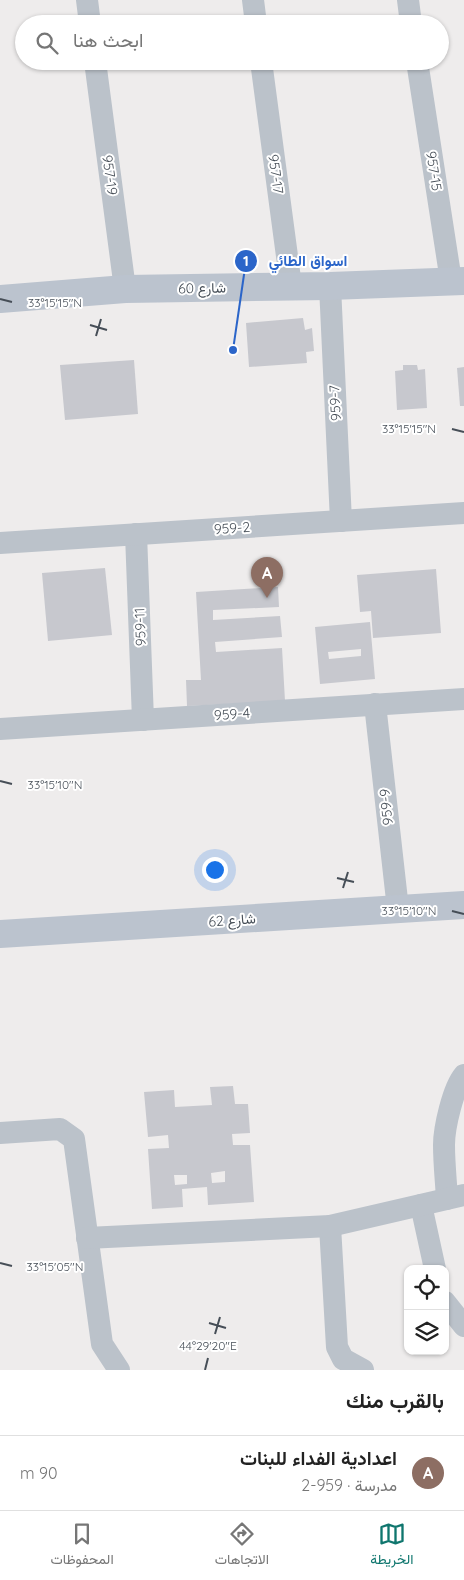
<!DOCTYPE html>
<html lang="ar">
<meta charset="utf-8">
<style>
:root{--surface:#fff;--page:#f2f2f2;--text:#222;--muted:#767676;--line:#e0e0e0;--accent:#0f766e}
body{margin:0;font-family:Quicksand,Vazirmatn,sans-serif;background:var(--page);color:var(--text);direction:rtl}
.controls{position:absolute;right:15px;bottom:15px;display:grid;overflow:hidden;border-radius:10px;box-shadow:0 1px 4px #0004}
.controls button{width:45px;height:45px;display:grid;place-items:center;padding:0;border:0;border-bottom:1px solid var(--line);background:var(--surface);color:var(--text);font:25px sans-serif}
.you{position:absolute;left:214px;top:869px;width:18px;height:18px;margin:-12px;border:4px solid #fff;border-radius:50%;background:#1a73e8;box-shadow:0 0 0 8px #1a73e833}
.badge{display:grid;place-items:center;width:32px;height:32px;border-radius:50%;background:var(--accent);color:#fff;font-size:16px;font-weight:700}
.pin{position:absolute;translate:-50% -41px;filter:drop-shadow(0 1px 2px #0008)}
.pin::after{content:'';position:absolute;top:26px;width:18px;height:15px;background:inherit;clip-path:polygon(0 0,100% 0,50% 100%)}
.list{margin:0;padding:0;list-style:none}
h2{display:flex;justify-content:space-between;align-items:center;height:65px;margin:0;padding:0 20px;font-size:21px}
h2 small{font-size:16px;font-weight:400;color:var(--muted)}
.list li{display:grid;grid-template-columns:32px 1fr auto;gap:15px;align-items:center;box-sizing:border-box;height:75px;padding:0 20px;border-top:1px solid var(--line)}
.list b{display:block;font-size:19px;white-space:nowrap}
.list p{margin:0;font-size:16px;white-space:nowrap;color:var(--muted)}
.list em{font-size:16px;font-style:normal;color:var(--muted)}
.icon{flex:none;width:28px;height:28px;fill:none;stroke:currentColor;stroke-width:2;stroke-linecap:round;stroke-linejoin:round}
.map{position:relative;flex:none;width:464px;height:1370px;overflow:hidden;direction:ltr}
.search{position:absolute;background:var(--surface);box-shadow:0 1px 4px #0004;left:15px;right:15px;top:15px;height:55px;display:flex;align-items:center;gap:12px;box-sizing:border-box;padding:0 18px;border-radius:28px;color:var(--muted);font-size:19px}
.sheet{height:140px;background:var(--surface)}
nav{display:flex;justify-content:space-around;align-items:center;box-sizing:border-box;height:70px;border-top:1px solid var(--line);background:var(--surface);font-size:14px;color:var(--muted)}
nav a{display:grid;justify-items:center;gap:2px}
nav .on{color:var(--accent)}
.map>svg:first-child{display:block}
.building{fill:#c7c8ce;fill-rule:evenodd}
.lines{fill:none;stroke-linecap:round;stroke-linejoin:round}
.street{stroke:#bbc2ca;stroke-width:22}
.secondary{stroke:#bbc3ce;stroke-width:28}
.ticks{fill:none;stroke:#464e57;stroke-width:2}
.labels{text-anchor:middle;stroke-width:4;stroke-linejoin:round;paint-order:stroke}
.street-label{font-size:14px;fill:#464e57;stroke:#fff}
.ticks-label{font-size:12px;text-anchor:middle;fill:#464e57;stroke:#fff;stroke-width:4;stroke-linejoin:round;paint-order:stroke}
.leader{fill:none;stroke:#2b65c9;stroke-width:2}
.callout-dot{fill:#2b65c9;stroke:#fff;stroke-width:2}
.mark-label{font-size:15px;text-anchor:middle;font-weight:bold;fill:#fff}
.callout-label{font-size:15px;text-anchor:middle;font-weight:bold;fill:#2b65c9;stroke:#fff;stroke-width:4;stroke-linejoin:round;paint-order:stroke}
</style>
<div class="map">
<svg width="464" height="1370" viewBox="0 0 464 1370">
<rect width="100%" height="100%" fill="#eeecec"/>
<g class="building">
<polygon points="303,318 305,330 312,328 314,351 306,352 307,363 249,367 246,323"/>
<polygon points="134,360 138,414 65,420 60,365"/>
<polygon points="403,365 417,365 418,370 425,369 427,408 397,410 395,371 403,370"/>
<polygon points="464,367 464,406 460,406 457,368"/>
<polygon points="105,568 112,635 48,641 42,573"/>
<polygon points="436,569 441,633 373,638 371,611 360,612 357,575"/>
<polygon points="278,587 279,607 213,610 213,620 280,616 282,637 215,642 216,652 282,648 285,701 187,706 186,680 201,680 196,592"/>
<path d="M370,622L375,679L320,684L315,627ZM361,649V656L329,659L328,652Z"/>
<path d="M233,1086L235,1104H248L250,1133L232,1134L233,1145H250L254,1202L208,1205L207,1187L182,1189L183,1207L152,1209L148,1149L169,1148L168,1135L148,1137L144,1092L174,1090L175,1107L212,1105L210,1087ZM225,1171V1182L212,1183L211,1173ZM174,1175H187V1184L175,1185Z"/>
</g>
<g class="lines">
<g class="street">
<polyline points="87,0 90,24"/>
<polyline points="253,0 256,24"/>
<polyline points="408,0 411,24"/>
<polyline points="95,61 125,289"/>
<polyline points="261,61 291,286"/>
<polyline points="417,61 451,281"/>
<polyline points="330,286 341,521"/>
<polyline points="136,534 143,720"/>
<polyline points="0,543 464,513"/>
<polyline points="375,704 398,909"/>
<polyline points="0,729 464,699"/>
<polyline points="0,1133 60,1129 74,1139 102,1344 119,1370"/>
<path d="M447,1199C446,1181 444,1163 444,1145C444,1128 453,1088 464,1075"/>
<polyline points="421,1205 435,1269"/>
<polyline points="330,1226 337,1347 343,1359 363,1370"/>
<polyline points="87,1238 330,1226 464,1195"/>
<polyline points="445,1302 464,1326"/>
</g>
<g class="secondary">
<polyline points="0,299 125,289 330,286 464,281"/>
<polyline points="0,934 464,905"/>
</g>
</g>
<path class="ticks" d="M0,299L12,302M90,325L107,330M96,336L101,319M452,429L464,432M0,781L12,784M337,878L354,882M343,888L348,872M452,911L464,914M0,1263L12,1266M209,1323L226,1328M215,1334L220,1317M205,1370L208,1358"/>
<g class="labels">
<g class="street-label">
<text transform="translate(434 171) rotate(81)" y="5">957-15</text>
<text transform="translate(276 174) rotate(82)" y="5">957-17</text>
<text transform="translate(110 175) rotate(82)" y="5">957-19</text>
<text transform="translate(202 288) rotate(-1)" y="5">شارع 60</text>
<text transform="translate(335 403) rotate(-93)" y="5">959-7</text>
<text transform="translate(232 528) rotate(-4)" y="5">959-2</text>
<text transform="translate(140 627) rotate(-92)" y="5">959-11</text>
<text transform="translate(232 714) rotate(-4)" y="5">959-4</text>
<text transform="translate(386 807) rotate(-96)" y="5">959-9</text>
<text transform="translate(232 920) rotate(-4)" y="5">شارع 62</text>
</g>
</g>
<g class="ticks-label">
<text x="55" y="307">33°15'15"N</text>
<text x="409" y="433">33°15'15"N</text>
<text x="55" y="789">33°15'10"N</text>
<text x="409" y="915">33°15'10"N</text>
<text x="55" y="1271">33°15'05"N</text>
<text x="208" y="1350">44°29'20"E</text>
</g>
<path class="leader" d="M233 350L246 261"/>
<g class="callout-dot">
<circle cx="233" cy="350" r="5"/>
<circle cx="246" cy="261" r="12"/>
</g>
<g class="mark-label">
<text x="246" y="266">1</text>
</g>
<g class="callout-label">
<text x="308" y="266">اسواق الطائي</text>
</g>
</svg>
<div class="controls">
<button><svg class="icon" aria-label="locate" viewBox="0 0 24 24"><circle cx="12" cy="12" r="6"/><path d="M12 2v4M12 18v4M2 12h4M18 12h4"/></svg></button>
<button><svg class="icon" aria-label="layers" viewBox="0 0 24 24"><path d="M12 4l9 5-9 5-9-5zM3 14l9 5 9-5"/></svg></button>
</div>
<div class="you"></div>
<div class="pin badge" style="left:267px;top:598px;background:#8d6e63">A</div>
<div class="search"><svg class="icon" aria-label="search" viewBox="0 0 24 24"><circle cx="10" cy="10" r="6"/><path d="M15 15l6 6"/></svg>ابحث هنا</div>
</div>
<section class="sheet">
<h2>بالقرب منك<small></small></h2>
<ul class="list">
<li><span class="badge" style="background:#8d6e63">A</span><div><b>اعدادية الفداء للبنات</b><p>مدرسة · 959-2</p></div><em>90 m</em></li>
</ul>
</section>
<nav>
<a class="on"><svg class="icon" aria-label="map" viewBox="0 0 24 24"><path d="M3 6l6-2 6 2 6-2v14l-6 2-6-2-6 2zM9 4v14M15 6v14"/></svg>الخريطة</a>
<a><svg class="icon" aria-label="directions" viewBox="0 0 24 24"><path d="M12 3l9 9-9 9-9-9zM9 14v-3h6M13 9l2 2-2 2"/></svg>الاتجاهات</a>
<a><svg class="icon" aria-label="saved" viewBox="0 0 24 24"><path d="M7 4h10v16l-5-4-5 4z"/></svg>المحفوظات</a>
</nav>
